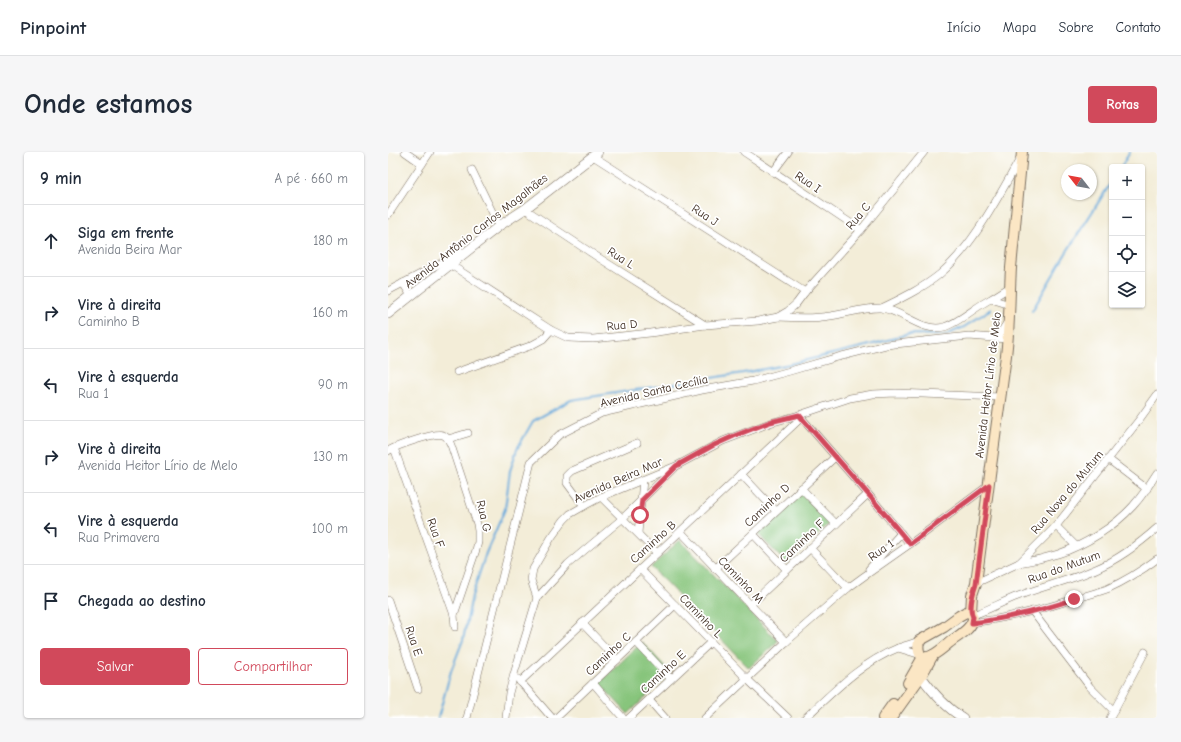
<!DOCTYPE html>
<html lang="pt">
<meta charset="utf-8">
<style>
:root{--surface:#fff;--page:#f6f6f7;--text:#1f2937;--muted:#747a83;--line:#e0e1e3;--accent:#d1495b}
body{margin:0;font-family:"Comic Neue",sans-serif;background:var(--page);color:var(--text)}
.controls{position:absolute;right:12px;top:12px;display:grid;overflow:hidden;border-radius:4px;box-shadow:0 1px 3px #0004}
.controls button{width:36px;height:36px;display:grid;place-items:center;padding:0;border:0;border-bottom:1px solid var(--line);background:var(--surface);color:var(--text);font:20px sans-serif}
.compass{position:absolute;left:673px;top:12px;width:36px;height:36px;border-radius:50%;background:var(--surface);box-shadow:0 1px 3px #0004;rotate:301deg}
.stop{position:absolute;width:12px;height:12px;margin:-9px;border:3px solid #d1495b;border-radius:50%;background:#fff}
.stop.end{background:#d1495b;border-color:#fff;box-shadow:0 1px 4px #0008}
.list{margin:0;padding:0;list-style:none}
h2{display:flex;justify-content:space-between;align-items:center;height:52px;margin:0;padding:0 16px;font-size:17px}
h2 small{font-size:13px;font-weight:400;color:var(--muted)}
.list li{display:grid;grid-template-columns:26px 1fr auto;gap:12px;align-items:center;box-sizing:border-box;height:72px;padding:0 16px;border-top:1px solid var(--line)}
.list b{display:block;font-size:15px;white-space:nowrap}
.list p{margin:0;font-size:13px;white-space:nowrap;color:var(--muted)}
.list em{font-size:13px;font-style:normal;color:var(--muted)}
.actions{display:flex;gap:8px;padding:12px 16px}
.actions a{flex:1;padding:9px 0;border:1px solid var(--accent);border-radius:4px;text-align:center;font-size:14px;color:var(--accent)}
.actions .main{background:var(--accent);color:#fff}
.icon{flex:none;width:22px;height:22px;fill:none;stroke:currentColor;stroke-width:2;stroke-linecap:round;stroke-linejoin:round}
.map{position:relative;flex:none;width:769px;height:566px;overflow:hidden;border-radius:4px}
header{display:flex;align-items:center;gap:24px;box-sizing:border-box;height:56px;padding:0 20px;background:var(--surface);border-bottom:1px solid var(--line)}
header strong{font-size:19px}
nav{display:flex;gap:22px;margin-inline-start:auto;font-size:14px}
.intro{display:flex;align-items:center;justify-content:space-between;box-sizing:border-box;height:96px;padding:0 24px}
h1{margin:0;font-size:28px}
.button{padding:10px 18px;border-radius:4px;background:var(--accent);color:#fff;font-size:14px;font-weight:700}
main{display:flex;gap:24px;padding:0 24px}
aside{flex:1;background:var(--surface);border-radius:4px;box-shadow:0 1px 3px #0004}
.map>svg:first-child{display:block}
.green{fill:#87c57c;stroke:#61784d}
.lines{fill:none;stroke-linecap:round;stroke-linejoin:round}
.stream{stroke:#67aadc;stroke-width:2}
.minor-casing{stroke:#7b6e5f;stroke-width:8}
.tertiary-casing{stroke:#7b6e5f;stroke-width:10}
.secondary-casing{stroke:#7b6e5f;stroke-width:12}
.minor{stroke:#fff;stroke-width:7}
.tertiary{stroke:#fff;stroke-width:9}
.secondary{stroke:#fbe6c4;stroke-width:10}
.route{stroke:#d1495b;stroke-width:5}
.labels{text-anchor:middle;stroke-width:3.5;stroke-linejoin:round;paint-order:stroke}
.street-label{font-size:12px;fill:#3b2a1e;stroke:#fff}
</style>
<header>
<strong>Pinpoint</strong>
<nav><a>Início</a><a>Mapa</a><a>Sobre</a><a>Contato</a></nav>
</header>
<div class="intro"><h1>Onde estamos</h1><a class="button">Rotas</a></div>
<main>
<aside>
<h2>9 min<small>A pé · 660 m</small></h2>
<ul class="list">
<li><svg class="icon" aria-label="ahead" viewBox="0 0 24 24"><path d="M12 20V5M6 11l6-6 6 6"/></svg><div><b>Siga em frente</b><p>Avenida Beira Mar</p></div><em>180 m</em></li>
<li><svg class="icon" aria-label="right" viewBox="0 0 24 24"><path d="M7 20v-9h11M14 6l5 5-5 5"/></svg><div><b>Vire à direita</b><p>Caminho B</p></div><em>160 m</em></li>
<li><svg class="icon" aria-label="left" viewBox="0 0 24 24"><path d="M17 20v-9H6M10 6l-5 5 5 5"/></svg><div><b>Vire à esquerda</b><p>Rua 1</p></div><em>90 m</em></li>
<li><svg class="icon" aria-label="right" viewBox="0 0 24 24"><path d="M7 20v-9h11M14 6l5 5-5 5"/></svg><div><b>Vire à direita</b><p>Avenida Heitor Lírio de Melo</p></div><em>130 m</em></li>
<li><svg class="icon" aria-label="left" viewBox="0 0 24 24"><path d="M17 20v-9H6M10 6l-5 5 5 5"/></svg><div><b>Vire à esquerda</b><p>Rua Primavera</p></div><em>100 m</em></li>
<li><svg class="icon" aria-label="arrive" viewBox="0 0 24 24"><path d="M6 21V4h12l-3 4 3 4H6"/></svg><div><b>Chegada ao destino</b></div></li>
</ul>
<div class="actions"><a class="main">Salvar</a><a>Compartilhar</a></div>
</aside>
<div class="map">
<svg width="769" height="566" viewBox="0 0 769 566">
<rect width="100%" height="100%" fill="#fff"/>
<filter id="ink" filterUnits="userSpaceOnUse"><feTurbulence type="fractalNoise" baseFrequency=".025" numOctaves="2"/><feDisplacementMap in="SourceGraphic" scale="8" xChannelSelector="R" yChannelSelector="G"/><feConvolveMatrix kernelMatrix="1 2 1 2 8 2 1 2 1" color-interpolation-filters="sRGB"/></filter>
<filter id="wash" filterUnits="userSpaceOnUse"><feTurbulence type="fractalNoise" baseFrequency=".012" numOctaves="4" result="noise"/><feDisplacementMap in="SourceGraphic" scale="16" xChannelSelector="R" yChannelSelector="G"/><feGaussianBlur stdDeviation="0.9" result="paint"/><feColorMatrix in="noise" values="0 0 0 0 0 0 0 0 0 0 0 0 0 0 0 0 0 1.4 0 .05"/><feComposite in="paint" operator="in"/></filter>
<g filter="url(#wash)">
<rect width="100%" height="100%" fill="#f3edd8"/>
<g class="green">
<polygon points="412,340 442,371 399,412 369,381"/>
<polygon points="292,388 390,489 361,516 263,415"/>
<polygon points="254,490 283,521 240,562 211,531"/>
</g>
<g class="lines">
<g class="stream">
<polyline points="733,15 742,0"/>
<polyline points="644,159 678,101 724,29"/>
<polyline points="50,566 63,519 75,488 84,444 98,401 117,357 122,319 129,297 145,269 183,248 355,221 402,212 478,194 521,182 558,183 576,175 603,157"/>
</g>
</g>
</g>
<g filter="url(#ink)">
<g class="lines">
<g class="minor-casing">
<g id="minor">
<polyline points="17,0 34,12"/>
<polyline points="356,0 473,78"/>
<polyline points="205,4 417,140"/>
<polyline points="84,18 111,74"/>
<polyline points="385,20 400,0"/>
<polyline points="137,57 208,104 317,173"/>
<polyline points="0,63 42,0"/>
<polyline points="63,113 163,178 180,186 205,187 262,181 317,173 370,169 390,165 400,159 408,152 417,140 473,78 536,0"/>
<polyline points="15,131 23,144"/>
<polyline points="0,139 74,100"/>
<polyline points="603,147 622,135"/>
<path d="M494,156C514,146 535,136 552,122C586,93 610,45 632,7"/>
<path d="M390,165C407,166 424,167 442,164C458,162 477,155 493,156C514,158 534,181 556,175C571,171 588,154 603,147L622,153"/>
<polyline points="609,186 621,168"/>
<polyline points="69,220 142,194 155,187 163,178"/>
<polyline points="411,263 480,342 522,392"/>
<polyline points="60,287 80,281"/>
<polyline points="6,296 66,463 67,475"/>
<path d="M0,299C8,294 47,280 55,283C59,284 61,289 63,293L89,372L90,379V390L88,398L66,463"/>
<polyline points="720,307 759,337"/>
<polyline points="353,322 388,359"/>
<polyline points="413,336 448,372"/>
<polyline points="213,345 269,401"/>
<polyline points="196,354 179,331 179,324 184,319 249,291"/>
<polyline points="668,374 688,394"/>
<polyline points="293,380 398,490"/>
<polyline points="250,381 255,328"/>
<polyline points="365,382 399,418"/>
<polyline points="422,396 460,436"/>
<path d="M631,411C644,409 657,406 670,402C697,393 726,375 745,354C754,344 762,332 769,321"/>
<polyline points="252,417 359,527 400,566"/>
<polyline points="327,417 447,305"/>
<polyline points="481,417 513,381"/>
<polyline points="588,431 631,411 668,374 751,268 769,243"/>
<polyline points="149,446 143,428 145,417 163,386 176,368 182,362 196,354 213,345 288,314 335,289 382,271 411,263 462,246 485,242 508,241 613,245"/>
<polyline points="0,448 30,537"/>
<polyline points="362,453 480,342"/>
<polyline points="644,459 702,535 726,559"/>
<path d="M585,463C600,458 614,450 630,444C656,434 683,428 708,417C731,407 751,392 769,376"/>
<polyline points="194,471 229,508"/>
<path d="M584,471C619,466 653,458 686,447C697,444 708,441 719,437C737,429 753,419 769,407"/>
<polyline points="248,490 283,527"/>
<polyline points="510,496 533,503"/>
<polyline points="130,527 164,566"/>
<polyline points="132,530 413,266"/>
<polyline points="205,531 235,566"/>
<polyline points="261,548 277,566"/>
<polyline points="79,566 143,310 171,283 214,261 314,238 365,229 402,219 450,205 498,193 581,184 619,187"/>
<polyline points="118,566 121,541 126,522 149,446 180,412 235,366 285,317"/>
<polyline points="168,566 287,453"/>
<polyline points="241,566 323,490"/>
<polyline points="317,566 398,490 460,436 475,425 522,392 601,333"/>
<path d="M417,566C445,540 474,510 510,496C517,493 524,492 531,489"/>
<polyline points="722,566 757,500"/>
</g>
</g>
<g class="tertiary-casing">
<g id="tertiary">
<polyline points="0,162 111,74 137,57 210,0"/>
<path d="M533,524C545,541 557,555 575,566"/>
</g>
</g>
<g class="secondary-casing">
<g id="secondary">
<path d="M578,460L583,461C585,464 586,466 584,470C581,479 568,485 561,491C555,496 538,512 532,502C530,498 530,494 531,489L556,475L571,464Z"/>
<path d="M583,461L584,443L588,431C597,358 607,284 617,211C622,179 621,148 623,116L634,0"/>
<polyline points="520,531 535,505"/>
<polyline points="495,566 505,552"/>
<polyline points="503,566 533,524 545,503"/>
</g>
</g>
<use href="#minor" class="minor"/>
<use href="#tertiary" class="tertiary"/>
<use href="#secondary" class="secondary"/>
</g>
</g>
<g class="lines" filter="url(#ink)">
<path class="route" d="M252,363L254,348L288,314L324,294L346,284L382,270L411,263L480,342L522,392L601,333L588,432C585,441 580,456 585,465L584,471C619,466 653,459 686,447"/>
</g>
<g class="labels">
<g class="street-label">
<text transform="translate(420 30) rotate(34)" y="4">Rua I</text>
<text transform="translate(317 63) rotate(33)" y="4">Rua J</text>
<text transform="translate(470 64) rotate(-50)" y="4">Rua C</text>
<text transform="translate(88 79) rotate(-38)" y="4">Avenida Antônio Carlos Magalhães</text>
<text transform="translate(233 106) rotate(33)" y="4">Rua L</text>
<text transform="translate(234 173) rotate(-6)" y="4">Rua D</text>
<text transform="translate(600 233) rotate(-83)" y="4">Avenida Heitor Lírio de Melo</text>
<text transform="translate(266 239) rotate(-13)" y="4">Avenida Santa Cecília</text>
<text transform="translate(230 328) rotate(-24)" y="4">Avenida Beira Mar</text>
<text transform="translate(679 340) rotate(-50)" y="4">Rua Nova do Mutum</text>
<text transform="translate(379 353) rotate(-43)" y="4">Caminho D</text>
<text transform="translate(96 364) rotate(77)" y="4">Rua G</text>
<text transform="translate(48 381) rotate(70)" y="4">Rua F</text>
<text transform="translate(414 389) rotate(-43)" y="4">Caminho F</text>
<text transform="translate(265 390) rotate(-42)" y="4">Caminho B</text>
<text transform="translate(493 398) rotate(-35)" y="4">Rua 1</text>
<text transform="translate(676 415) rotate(-20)" y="4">Rua do Mutum</text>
<text transform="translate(353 428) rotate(46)" y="4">Caminho M</text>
<text transform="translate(313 464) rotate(46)" y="4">Caminho L</text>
<text transform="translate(26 489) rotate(71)" y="4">Rua E</text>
<text transform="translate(220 502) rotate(-43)" y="4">Caminho C</text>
<text transform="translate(275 520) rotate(-43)" y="4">Caminho E</text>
</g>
</g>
</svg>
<div class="controls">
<button>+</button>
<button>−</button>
<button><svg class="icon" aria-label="locate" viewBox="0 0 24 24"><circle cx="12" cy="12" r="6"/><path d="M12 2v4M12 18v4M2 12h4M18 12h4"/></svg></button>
<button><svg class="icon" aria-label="layers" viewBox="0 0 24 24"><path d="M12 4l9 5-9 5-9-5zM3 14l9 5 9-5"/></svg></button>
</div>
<svg class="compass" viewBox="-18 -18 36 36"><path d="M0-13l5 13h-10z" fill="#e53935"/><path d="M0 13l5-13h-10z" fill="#747a83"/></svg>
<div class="stop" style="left:252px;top:363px"></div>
<div class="stop end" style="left:686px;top:447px"></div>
</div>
</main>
